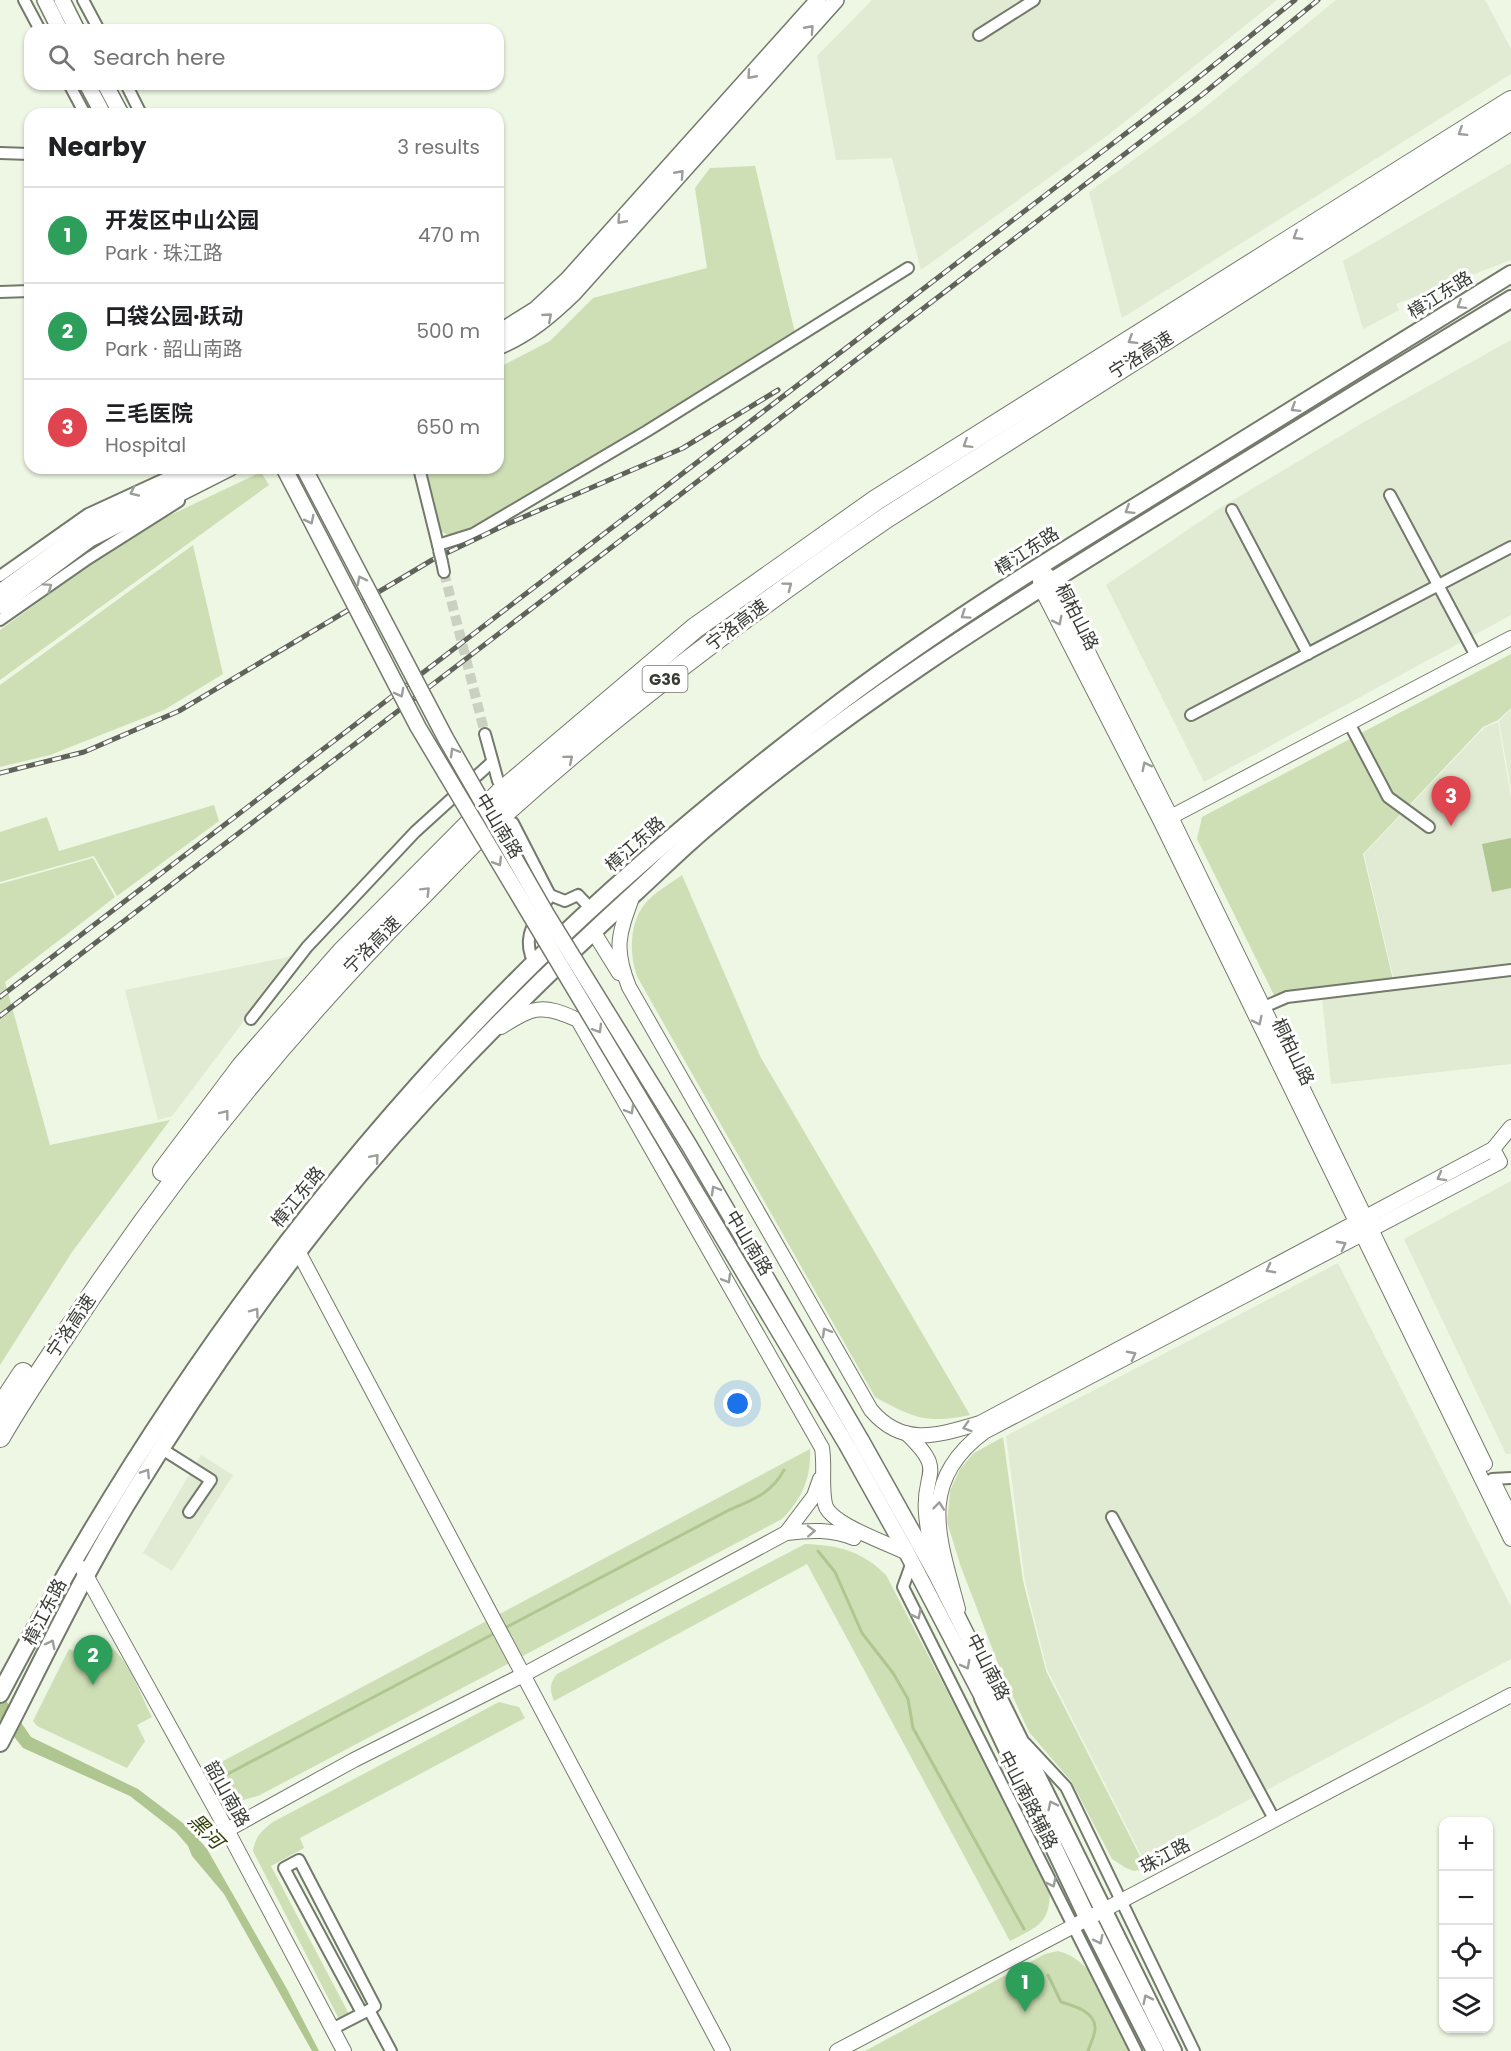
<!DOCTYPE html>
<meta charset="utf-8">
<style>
:root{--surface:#fff;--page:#f2f2f2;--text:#202124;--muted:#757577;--line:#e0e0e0;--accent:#7238ae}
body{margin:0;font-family:Poppins,"Noto Sans SC",sans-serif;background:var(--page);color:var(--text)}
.controls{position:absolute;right:18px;bottom:18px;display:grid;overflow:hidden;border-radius:12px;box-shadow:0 2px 4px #0004}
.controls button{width:54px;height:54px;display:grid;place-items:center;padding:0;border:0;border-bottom:2px solid var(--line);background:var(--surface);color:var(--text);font:30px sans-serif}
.you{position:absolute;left:738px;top:1404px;width:21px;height:21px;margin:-15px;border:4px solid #fff;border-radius:50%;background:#1a73e8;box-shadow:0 0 0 9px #1a73e833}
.badge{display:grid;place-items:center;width:39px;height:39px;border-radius:50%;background:var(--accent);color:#fff;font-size:20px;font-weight:700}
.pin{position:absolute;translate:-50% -50px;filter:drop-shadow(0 2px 3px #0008)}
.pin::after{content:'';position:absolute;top:32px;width:21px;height:18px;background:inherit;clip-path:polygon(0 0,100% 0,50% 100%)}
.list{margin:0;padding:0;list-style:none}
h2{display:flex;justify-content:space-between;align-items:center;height:78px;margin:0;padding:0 24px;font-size:26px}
h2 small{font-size:20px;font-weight:400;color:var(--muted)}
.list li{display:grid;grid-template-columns:39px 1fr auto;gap:18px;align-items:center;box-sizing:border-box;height:96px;padding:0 24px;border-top:2px solid var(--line)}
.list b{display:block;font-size:22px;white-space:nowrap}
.list p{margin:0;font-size:20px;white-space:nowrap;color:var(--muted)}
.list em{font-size:20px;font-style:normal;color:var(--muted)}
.icon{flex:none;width:33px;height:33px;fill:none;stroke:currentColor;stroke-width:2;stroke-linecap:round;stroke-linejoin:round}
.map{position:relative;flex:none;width:1511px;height:2051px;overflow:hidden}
.search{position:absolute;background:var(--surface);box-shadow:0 2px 4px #0004;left:24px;top:24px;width:480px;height:66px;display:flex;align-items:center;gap:15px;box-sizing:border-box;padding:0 21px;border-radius:18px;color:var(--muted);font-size:22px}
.panel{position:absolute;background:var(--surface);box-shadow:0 2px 4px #0004;left:24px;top:108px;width:480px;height:366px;border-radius:18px}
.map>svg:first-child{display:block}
.built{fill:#e1ead2}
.green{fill:#cedfb5}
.water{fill:#b0c690}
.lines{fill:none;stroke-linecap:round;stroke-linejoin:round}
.stream{stroke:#b0c690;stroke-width:3}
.minor-tunnel{stroke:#cad1c1;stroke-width:10;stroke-dasharray:10 5;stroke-linecap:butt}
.minor-casing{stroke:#747a6b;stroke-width:14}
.tertiary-casing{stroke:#747a6b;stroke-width:16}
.secondary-casing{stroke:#747a6b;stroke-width:18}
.primary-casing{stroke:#747a6b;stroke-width:20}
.motorway-casing{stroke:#747a6b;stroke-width:22}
.minor{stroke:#fff;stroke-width:10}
.tertiary{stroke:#fff;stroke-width:14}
.secondary{stroke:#fff;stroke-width:15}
.primary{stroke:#fff;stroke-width:16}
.motorway{stroke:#fff;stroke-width:20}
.rail-casing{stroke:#5f635a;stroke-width:5}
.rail{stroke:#fff;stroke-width:3;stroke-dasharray:9;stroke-linecap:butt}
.minor-bridge-casing{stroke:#747a6b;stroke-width:14;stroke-linecap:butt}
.secondary-bridge-casing{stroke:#747a6b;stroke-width:18;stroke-linecap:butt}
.minor-bridge{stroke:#fff;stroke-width:10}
.secondary-bridge{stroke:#fff;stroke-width:15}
.oneway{stroke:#9c9e9a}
.labels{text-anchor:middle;stroke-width:6;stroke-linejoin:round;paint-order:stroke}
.shield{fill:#fff;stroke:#747672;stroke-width:1.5}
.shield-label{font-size:16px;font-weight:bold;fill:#393c35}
.street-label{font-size:18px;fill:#393c35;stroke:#fff}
.water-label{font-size:20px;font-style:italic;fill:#2f4103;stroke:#fff}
</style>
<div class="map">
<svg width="1511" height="2051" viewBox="0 0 1511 2051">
<rect width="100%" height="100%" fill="#eef6e4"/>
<g class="built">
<polygon points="872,0 1277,0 1108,135 921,270 892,158 836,160 817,56"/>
<polygon points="1336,0 1485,0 1511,49 1511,74 1122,318 1089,192 1198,113"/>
<polygon points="1511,163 1511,260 1396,304 1399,310 1363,329 1343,261"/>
<polygon points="1511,340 1511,615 1204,782 1106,585 1220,508 1364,422"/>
<polygon points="1511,709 1511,790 1499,721"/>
<polygon points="1498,722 1511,798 1511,964 1394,980 1364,854 1484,728"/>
<polygon points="293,956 172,1116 158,1120 125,990"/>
<polygon points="1511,974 1511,1064 1331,1084 1322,997"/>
<polygon points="1511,1181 1511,1454 1506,1454 1404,1239"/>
<polygon points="1338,1263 1511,1607 1511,1659 1142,1857 1047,1669 1025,1581 1006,1436"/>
<polygon points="201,1455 233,1475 172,1571 143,1553"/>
</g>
<g class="green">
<polygon points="755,166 795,333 475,527 448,535 438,530 422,468 498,468 498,368 550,341 593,298 707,268 695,188 710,168"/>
<polygon points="261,472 269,485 0,680 0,630 98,559 158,521"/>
<polygon points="193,545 223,674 164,710 50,755 0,767 0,685"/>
<polygon points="1511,654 1511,708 1498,720 1483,727 1363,854 1393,980 1293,990 1274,995 1197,839 1202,817"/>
<polygon points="214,805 219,821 117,896 94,856 0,882 0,832 47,817 59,851"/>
<polygon points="93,858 115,897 5,982 50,1145 170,1120 72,1252 0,1365 0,884"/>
<path d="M682,875L760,1056L970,1415C926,1424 914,1418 875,1397L638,978C629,957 629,924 644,905C653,893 670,884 682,875Z"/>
<polygon points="1003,1437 1023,1581 1046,1671 1146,1868 1134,1871 1126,1868 1112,1859 1071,1781 1029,1732 999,1666 961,1567 947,1522 950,1491 960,1469 974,1453"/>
<path d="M810,1449C811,1479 802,1498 782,1519L258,1796L239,1801L225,1799L208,1769Z"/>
<path d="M805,1544C838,1545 862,1551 886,1575L1050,1888C1050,1924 1039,1926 1010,1941L807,1564L554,1701C550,1690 549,1684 557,1674Z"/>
<path d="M96,1639C126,1647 138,1691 152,1717L137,1725L145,1741L127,1768L37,1726L33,1721L69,1649L78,1653L82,1644Z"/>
<path d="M499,1702L519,1707L525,1718L300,1838L304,1848L271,1866L349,2014L339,2019L253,1851C255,1837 262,1830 273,1822Z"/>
<path d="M1058,1951C1100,1962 1113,2015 1130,2051H865L1045,1954Z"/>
</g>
<g class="water">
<polygon points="1511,838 1511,888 1492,892 1482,844"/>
<polygon points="0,1692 31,1737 138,1789 188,1827 207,1849 287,1989 319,2051 312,2051 224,1894 192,1856 188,1846 176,1832 130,1796 23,1748 0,1719"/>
</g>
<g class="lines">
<g class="stream">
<polyline points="818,1551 835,1572 862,1633 893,1673 908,1699 913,1728 1024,1929"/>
<path d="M503,1629L729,1510C752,1500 771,1494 784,1470"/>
<polyline points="222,1777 495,1633"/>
<path d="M1048,1975L1061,2002C1074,2006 1094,2011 1095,2027C1096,2034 1090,2044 1088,2051"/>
</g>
<polyline class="minor-tunnel" points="444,572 485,734"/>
<g class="minor-casing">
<g id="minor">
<polyline points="24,0 40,30"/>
<polyline points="83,0 99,30"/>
<polyline points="979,35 1034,0"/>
<polyline points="69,84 85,114"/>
<polyline points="126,84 141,114"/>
<polyline points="0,153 30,154"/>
<polyline points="0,292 30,291"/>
<polyline points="419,468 439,549"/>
<polyline points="1390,495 1476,656"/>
<polyline points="1232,510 1308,654"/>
<polyline points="438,545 473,534 647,431 908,268"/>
<polyline points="442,562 444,572"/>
<polyline points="0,576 88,514 188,468"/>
<polyline points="0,620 89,558 179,501"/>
<polyline points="1191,715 1511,547"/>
<polyline points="1349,723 1388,797 1429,827"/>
<polyline points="485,734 498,781"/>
<polyline points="513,823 550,895"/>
<path d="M534,963C520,935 537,920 550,895L565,901L578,895L592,910"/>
<polyline points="1264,1007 1287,997 1511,970"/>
<polyline points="251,1019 307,947 415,832 492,762"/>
<polyline points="162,1449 211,1480 189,1512"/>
<polyline points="1492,1479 1511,1478"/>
<polyline points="1112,1517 1274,1819"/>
<polyline points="912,1562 903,1587 1136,2051"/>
<polyline points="1025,1743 1066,1787 1194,2051"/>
<polyline points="362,2013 284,1868 299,1860 375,2006 369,2010"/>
<polyline points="332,2029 369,2010 391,2051"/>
</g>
</g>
<g class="tertiary-casing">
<g id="tertiary">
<polyline points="1038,567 1041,588 1161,822 1511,1539"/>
<polyline points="1047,575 1052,580 1171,817 1485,1464"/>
<polyline points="1165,820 1511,638"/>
<path d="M633,895C619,934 613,947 629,987L871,1410C903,1448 939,1435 980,1423L1493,1149L1511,1127"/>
<polyline points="593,931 619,973"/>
<path d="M501,1027C533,1007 542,1003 578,1020L822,1448C825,1466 821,1485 825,1504C829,1524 888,1543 907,1553"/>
<polyline points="298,1251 723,2051"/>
<path d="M906,1433C948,1473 922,1470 926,1513C927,1531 932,1550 936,1569"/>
<path d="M820,1479L814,1496L786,1533C810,1530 832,1529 854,1538"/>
<polyline points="1496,1487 1511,1517"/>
<polyline points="82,1568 227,1830 344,2051"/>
<path d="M958,1609C940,1540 915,1483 984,1432L1500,1162L1493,1149"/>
<polyline points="227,1830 354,1760 523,1675 786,1533"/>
<polyline points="837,2051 1511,1695"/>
</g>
</g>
<g class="secondary-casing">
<g id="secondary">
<polyline points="45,0 60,30"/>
<polyline points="62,0 77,30"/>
<polyline points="87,84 103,114"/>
<polyline points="105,84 121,114"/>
<polyline points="498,333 536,309 568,279 818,0"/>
<path d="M498,347C529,334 550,316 574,293L836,0"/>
<polyline points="0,592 91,526 204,468"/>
<polyline points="0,606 90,539 230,468"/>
<polyline points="861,1440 936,1574 996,1693"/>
<polyline points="848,1447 907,1553 983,1698"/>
</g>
</g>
<g class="primary-casing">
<g id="primary">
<polyline points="996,1693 1173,2051"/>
<path d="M0,1694C141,1425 319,1175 535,962C631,868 735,782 842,701C946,623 1058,554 1169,486C1283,415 1397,345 1511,274"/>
<polyline points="983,1698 1087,1917 1155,2051"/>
<path d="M0,1743C44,1658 85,1570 136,1489C203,1380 277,1273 359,1175C445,1074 538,981 636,892C659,871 682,848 707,827C846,709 1000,612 1155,517C1273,444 1392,371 1511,299"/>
</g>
</g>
<g class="motorway-casing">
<g id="motorway">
<polyline points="163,1171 242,1066 342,952 500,793 695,628 876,500 1511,101"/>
<polyline points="0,1408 23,1373"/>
<path d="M0,1437C27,1390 58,1346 88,1301C185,1158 293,1025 415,902C444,873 472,842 502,815C622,707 753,609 886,518L1511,120"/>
</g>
</g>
<use href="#minor" class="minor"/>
<use href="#tertiary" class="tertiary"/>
<use href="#secondary" class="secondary"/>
<use href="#primary" class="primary"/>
<use href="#motorway" class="motorway"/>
<g class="rail-casing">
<g id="rail">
<polyline points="0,773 84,752 179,711 432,560 505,525 683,448 778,390"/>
<polyline points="0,997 1189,85 1295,0"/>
<polyline points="0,1016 1203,94 1318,0"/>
</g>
</g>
<use href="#rail" class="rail"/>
<g class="minor-bridge-casing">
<polyline id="minor-bridge" points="439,550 442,562"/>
</g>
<g class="secondary-bridge-casing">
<g id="secondary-bridge">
<polyline points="284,468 418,727 848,1447"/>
<polyline points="304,468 446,739 547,915 689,1145 861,1440"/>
</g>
</g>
<use href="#minor-bridge" class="minor-bridge"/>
<use href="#secondary-bridge" class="secondary-bridge"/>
</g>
<defs><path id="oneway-chevron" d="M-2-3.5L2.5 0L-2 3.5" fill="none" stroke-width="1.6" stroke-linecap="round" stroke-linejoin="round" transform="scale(1.5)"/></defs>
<g class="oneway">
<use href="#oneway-chevron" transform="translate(810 29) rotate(-48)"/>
<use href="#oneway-chevron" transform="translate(751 75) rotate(132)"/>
<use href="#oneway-chevron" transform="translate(1462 132) rotate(148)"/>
<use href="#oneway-chevron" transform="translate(680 174) rotate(-48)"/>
<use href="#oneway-chevron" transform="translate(621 220) rotate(132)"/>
<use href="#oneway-chevron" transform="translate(1297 236) rotate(148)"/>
<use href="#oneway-chevron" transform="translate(1461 305) rotate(148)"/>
<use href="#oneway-chevron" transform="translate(548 317) rotate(-41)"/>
<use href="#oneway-chevron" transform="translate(1132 340) rotate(148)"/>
<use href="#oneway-chevron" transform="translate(1295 408) rotate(148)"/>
<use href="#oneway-chevron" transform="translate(967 444) rotate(148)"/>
<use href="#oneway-chevron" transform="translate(134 492) rotate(155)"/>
<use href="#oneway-chevron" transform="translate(1129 510) rotate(148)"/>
<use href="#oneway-chevron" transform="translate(310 520) rotate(63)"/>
<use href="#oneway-chevron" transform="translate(361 580) rotate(-117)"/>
<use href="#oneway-chevron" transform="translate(788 586) rotate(-37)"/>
<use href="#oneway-chevron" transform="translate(48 587) rotate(-35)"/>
<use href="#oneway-chevron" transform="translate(965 615) rotate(146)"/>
<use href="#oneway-chevron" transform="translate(1058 621) rotate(63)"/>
<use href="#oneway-chevron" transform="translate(400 693) rotate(62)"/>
<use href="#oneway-chevron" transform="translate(454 752) rotate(-120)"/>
<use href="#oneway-chevron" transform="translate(569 759) rotate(-40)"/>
<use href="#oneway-chevron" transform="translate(1146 766) rotate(-117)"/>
<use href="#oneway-chevron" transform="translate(498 862) rotate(59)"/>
<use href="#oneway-chevron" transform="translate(426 891) rotate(-45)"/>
<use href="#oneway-chevron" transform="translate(1258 1021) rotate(64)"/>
<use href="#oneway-chevron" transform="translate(598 1029) rotate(59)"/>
<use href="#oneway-chevron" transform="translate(630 1110) rotate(60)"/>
<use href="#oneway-chevron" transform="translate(225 1114) rotate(-52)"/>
<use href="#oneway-chevron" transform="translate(375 1158) rotate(-49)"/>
<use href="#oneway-chevron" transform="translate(1441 1177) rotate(151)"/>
<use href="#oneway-chevron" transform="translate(715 1190) rotate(-120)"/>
<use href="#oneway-chevron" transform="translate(1342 1245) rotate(-28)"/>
<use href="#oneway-chevron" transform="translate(1270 1269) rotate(152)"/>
<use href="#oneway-chevron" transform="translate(727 1279) rotate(60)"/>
<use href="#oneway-chevron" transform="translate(255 1312) rotate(-54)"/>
<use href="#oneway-chevron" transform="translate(826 1332) rotate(-120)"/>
<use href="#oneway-chevron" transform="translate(1132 1355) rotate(-28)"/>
<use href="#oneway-chevron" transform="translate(967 1427) rotate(163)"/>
<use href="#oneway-chevron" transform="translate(146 1473) rotate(-57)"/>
<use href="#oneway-chevron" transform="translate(939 1506) rotate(-84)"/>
<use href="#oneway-chevron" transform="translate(811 1531) rotate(-2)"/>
<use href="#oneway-chevron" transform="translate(917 1615) rotate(63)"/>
<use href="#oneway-chevron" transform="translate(51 1644) rotate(-63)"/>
<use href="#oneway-chevron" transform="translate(966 1665) rotate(62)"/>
<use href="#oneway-chevron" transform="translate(1052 1805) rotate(-116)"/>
<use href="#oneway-chevron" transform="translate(1052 1883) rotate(63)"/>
<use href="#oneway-chevron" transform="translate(1099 1940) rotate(63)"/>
<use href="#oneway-chevron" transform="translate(1147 1999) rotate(-116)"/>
</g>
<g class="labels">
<rect class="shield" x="642.5" y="666" width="45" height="26" rx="4.5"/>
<g class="shield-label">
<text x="665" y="685">G36</text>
</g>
<g class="street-label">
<text transform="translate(1440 295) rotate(-32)" y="6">樟江东路</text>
<text transform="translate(1141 355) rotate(-32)" y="6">宁洛高速</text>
<text transform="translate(1027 551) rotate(-33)" y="6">樟江东路</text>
<text transform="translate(1077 617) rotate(63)" y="6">桐柏山路</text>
<text transform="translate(737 625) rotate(-37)" y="6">宁洛高速</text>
<text transform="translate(499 826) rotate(59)" y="6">中山南路</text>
<text transform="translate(635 844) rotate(-42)" y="6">樟江东路</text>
<text transform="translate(372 945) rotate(-45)" y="6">宁洛高速</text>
<text transform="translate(1293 1052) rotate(64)" y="6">桐柏山路</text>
<text transform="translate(298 1197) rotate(-51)" y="6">樟江东路</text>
<text transform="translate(749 1243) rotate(59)" y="6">中山南路</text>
<text transform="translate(71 1326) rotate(-56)" y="6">宁洛高速</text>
<text transform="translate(45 1612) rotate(-63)" y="6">樟江东路</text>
<text transform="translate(988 1667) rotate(63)" y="6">中山南路</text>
<text transform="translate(227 1794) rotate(61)" y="6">韶山南路</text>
<text transform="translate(1028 1800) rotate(63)" y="6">中山南路辅路</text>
<text transform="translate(1165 1856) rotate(-28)" y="6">珠江路</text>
</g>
<g class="water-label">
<text transform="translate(206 1831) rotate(46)" y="7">黑河</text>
</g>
</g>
</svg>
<div class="controls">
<button>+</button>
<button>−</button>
<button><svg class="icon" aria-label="locate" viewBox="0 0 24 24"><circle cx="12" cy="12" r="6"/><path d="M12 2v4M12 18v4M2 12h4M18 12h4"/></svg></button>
<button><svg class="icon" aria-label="layers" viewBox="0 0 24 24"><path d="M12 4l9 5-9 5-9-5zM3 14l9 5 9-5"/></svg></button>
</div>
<div class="you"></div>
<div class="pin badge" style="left:1025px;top:2012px;background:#2e9e5b">1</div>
<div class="pin badge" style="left:93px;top:1685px;background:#2e9e5b">2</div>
<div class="pin badge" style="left:1451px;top:826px;background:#e0444e">3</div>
<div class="search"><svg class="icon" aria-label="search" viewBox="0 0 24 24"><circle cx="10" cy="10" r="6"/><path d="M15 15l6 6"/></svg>Search here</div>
<section class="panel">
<h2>Nearby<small>3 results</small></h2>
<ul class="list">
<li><span class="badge" style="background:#2e9e5b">1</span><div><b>开发区中山公园</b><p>Park · 珠江路</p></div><em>470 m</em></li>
<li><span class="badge" style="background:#2e9e5b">2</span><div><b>口袋公园·跃动</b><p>Park · 韶山南路</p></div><em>500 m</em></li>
<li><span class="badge" style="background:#e0444e">3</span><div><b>三毛医院</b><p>Hospital</p></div><em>650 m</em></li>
</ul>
</section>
</div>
